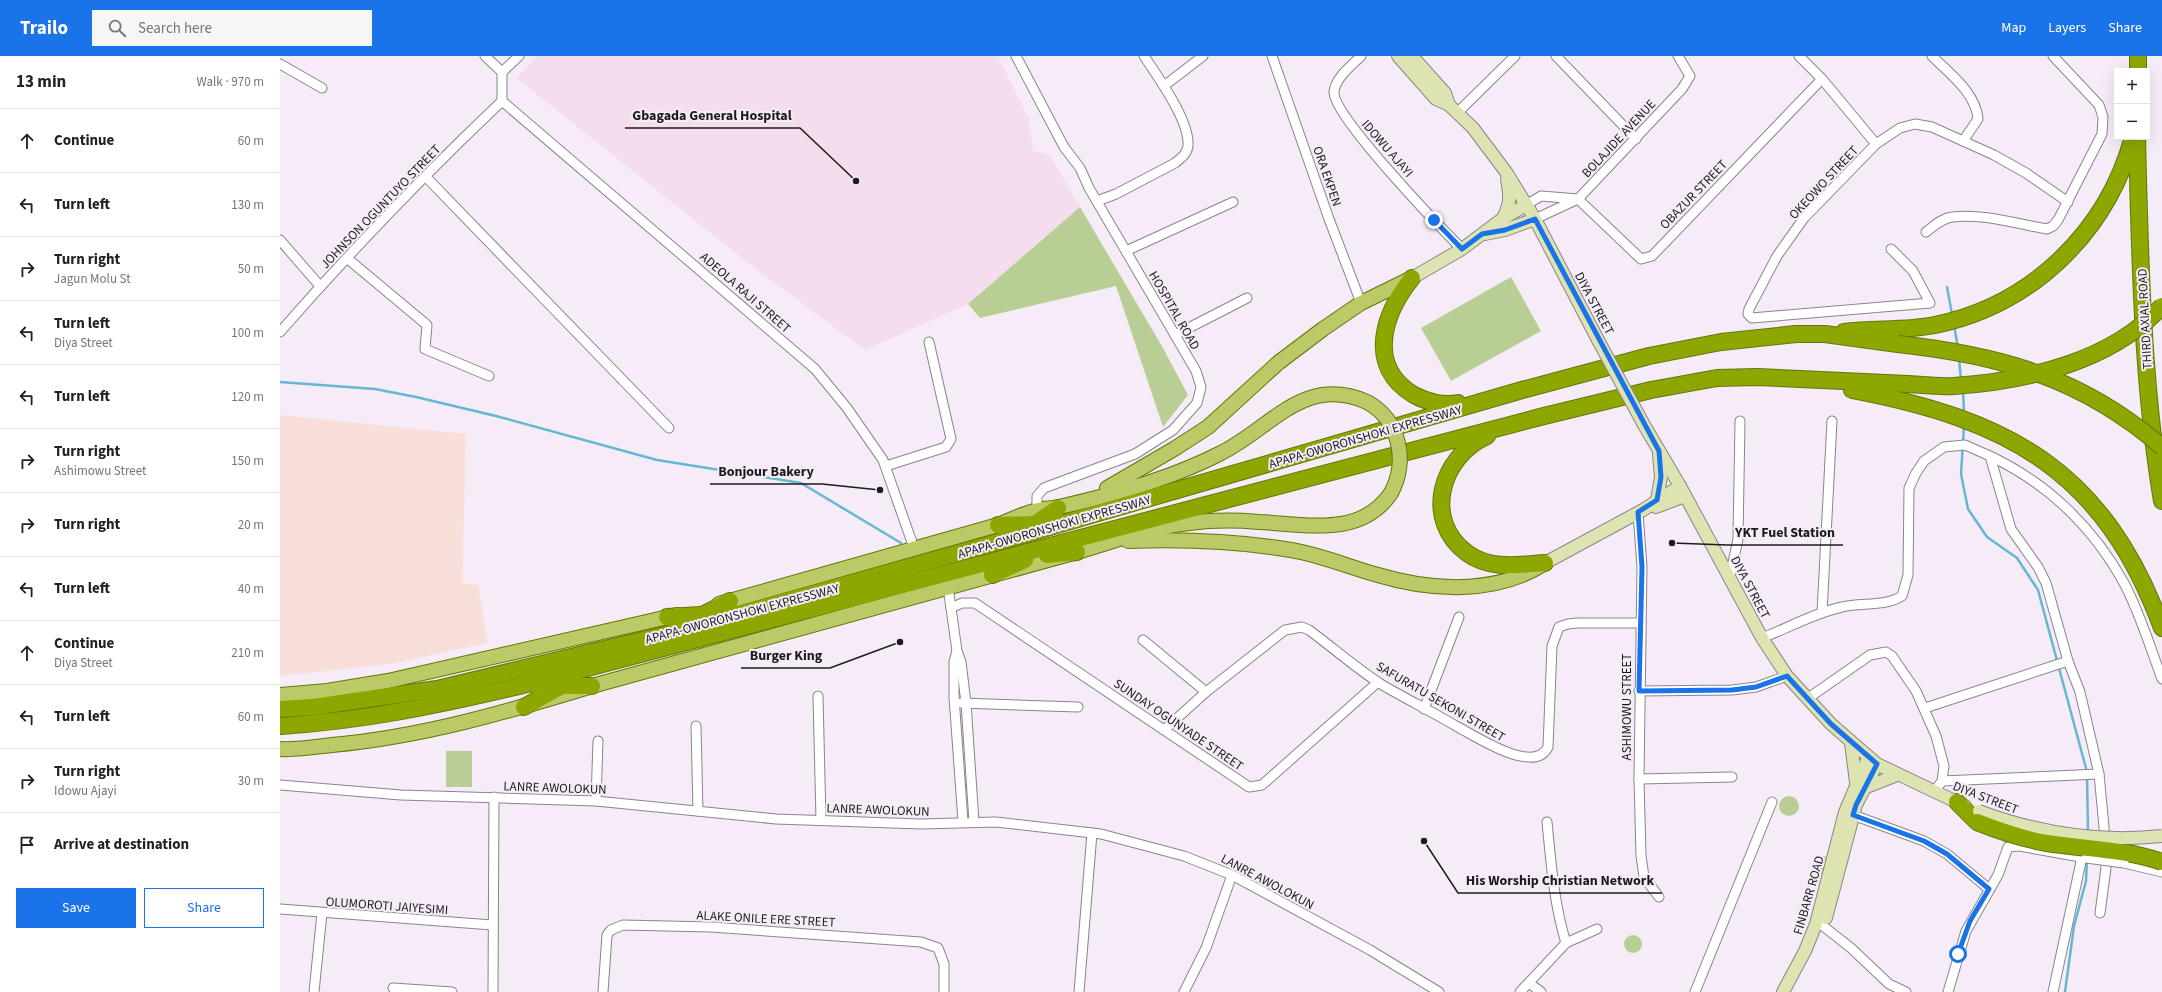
<!DOCTYPE html>
<meta charset="utf-8">
<style>
:root{--surface:#fff;--page:#f6f6f6;--text:#222;--muted:#767676;--line:#e0e0e0;--accent:#1a73e8}
body{margin:0;font-family:"Source Sans 3",sans-serif;background:var(--page);color:var(--text)}
.controls{position:absolute;right:12px;top:12px;display:grid;overflow:hidden;border-radius:0px;box-shadow:0 4px 16px #0002}
.controls button{width:36px;height:36px;display:grid;place-items:center;padding:0;border:0;border-bottom:1px solid var(--line);background:var(--surface);color:var(--text);font:20px sans-serif}
.stop{position:absolute;width:12px;height:12px;margin:-9px;border:3px solid #1a73e8;border-radius:50%;background:#fff}
.stop.end{background:#1a73e8;border-color:#fff;box-shadow:0 1px 4px #0008}
.list{margin:0;padding:0;list-style:none}
h2{display:flex;justify-content:space-between;align-items:center;height:52px;margin:0;padding:0 16px;font-size:17px}
h2 small{font-size:13px;font-weight:400;color:var(--muted)}
.list li{display:grid;grid-template-columns:26px 1fr auto;gap:12px;align-items:center;box-sizing:border-box;height:64px;padding:0 16px;border-top:1px solid var(--line)}
.list b{display:block;font-size:15px;white-space:nowrap}
.list p{margin:0;font-size:13px;white-space:nowrap;color:var(--muted)}
.list em{font-size:13px;font-style:normal;color:var(--muted)}
.actions{display:flex;gap:8px;padding:12px 16px}
.actions a{flex:1;padding:9px 0;border:1px solid var(--accent);border-radius:0px;text-align:center;font-size:14px;color:var(--accent)}
.actions .main{background:var(--accent);color:#fff}
.icon{flex:none;width:22px;height:22px;fill:none;stroke:currentColor;stroke-width:2;stroke-linecap:round;stroke-linejoin:round}
.map{position:relative;flex:none;width:1882px;height:936px;overflow:hidden}
header{display:flex;align-items:center;gap:24px;box-sizing:border-box;height:56px;padding:0 20px;background:var(--accent);color:#fff}
header strong{font-size:19px}
nav{display:flex;gap:22px;margin-inline-start:auto;font-size:14px}
.search{width:280px;height:36px;background:var(--page);display:flex;align-items:center;gap:10px;box-sizing:border-box;padding:0 14px;border-radius:0px;color:var(--muted);font-size:15px}
main{display:flex}
aside{flex:1;background:var(--surface)}
.map>svg:first-child{display:block}
.industrial{fill:#f9dfda}
.medical{fill:#f4deed}
.green{fill:#b9ce95}
.lines{fill:none;stroke-linecap:round;stroke-linejoin:round}
.stream{stroke:#66b7d4;stroke-width:2.5}
.street-casing{stroke:#8b838d;stroke-width:11}
.secondary-casing{stroke:#8b838d;stroke-width:14}
.primary-casing{stroke:#66750a;stroke-width:16}
.highway-casing{stroke:#66750a;stroke-width:18}
.street{stroke:#fff;stroke-width:9}
.secondary{stroke:#dde4b2;stroke-width:12}
.primary{stroke:#bbca66;stroke-width:14}
.highway{stroke:#8ea600;stroke-width:16}
.street-bridge-casing{stroke:#8b838d;stroke-width:11;stroke-linecap:butt}
.secondary-bridge-casing{stroke:#8b838d;stroke-width:14;stroke-linecap:butt}
.primary-bridge-casing{stroke:#66750a;stroke-width:16;stroke-linecap:butt}
.highway-bridge-casing{stroke:#66750a;stroke-width:18;stroke-linecap:butt}
.street-bridge{stroke:#fff;stroke-width:9}
.secondary-bridge{stroke:#dde4b2;stroke-width:12}
.primary-bridge{stroke:#bbca66;stroke-width:14}
.highway-bridge{stroke:#8ea600;stroke-width:16}
.route{stroke:#1a73e8;stroke-width:5}
.labels{text-anchor:middle;stroke-width:4;stroke-linejoin:round;paint-order:stroke}
.street-label{font-size:13px;fill:#1d1a1e;stroke:#f5ecf7}
.leader{fill:none;stroke:#1d1a1e;stroke-width:1.5}
.callout-dot{fill:#1d1a1e;stroke:#f5ecf7;stroke-width:1.5}
.callout-label{font-size:14px;text-anchor:middle;font-weight:bold;fill:#1d1a1e;stroke:#f5ecf7;stroke-width:4;stroke-linejoin:round;paint-order:stroke}
</style>
<header>
<strong>Trailo</strong>
<div class="search"><svg class="icon" aria-label="search" viewBox="0 0 24 24"><circle cx="10" cy="10" r="6"/><path d="M15 15l6 6"/></svg>Search here</div>
<nav><a>Map</a><a>Layers</a><a>Share</a></nav>
</header>
<main>
<aside>
<h2>13 min<small>Walk · 970 m</small></h2>
<ul class="list">
<li><svg class="icon" aria-label="ahead" viewBox="0 0 24 24"><path d="M12 20V5M6 11l6-6 6 6"/></svg><div><b>Continue</b></div><em>60 m</em></li>
<li><svg class="icon" aria-label="left" viewBox="0 0 24 24"><path d="M17 20v-9H6M10 6l-5 5 5 5"/></svg><div><b>Turn left</b></div><em>130 m</em></li>
<li><svg class="icon" aria-label="right" viewBox="0 0 24 24"><path d="M7 20v-9h11M14 6l5 5-5 5"/></svg><div><b>Turn right</b><p>Jagun Molu St</p></div><em>50 m</em></li>
<li><svg class="icon" aria-label="left" viewBox="0 0 24 24"><path d="M17 20v-9H6M10 6l-5 5 5 5"/></svg><div><b>Turn left</b><p>Diya Street</p></div><em>100 m</em></li>
<li><svg class="icon" aria-label="left" viewBox="0 0 24 24"><path d="M17 20v-9H6M10 6l-5 5 5 5"/></svg><div><b>Turn left</b></div><em>120 m</em></li>
<li><svg class="icon" aria-label="right" viewBox="0 0 24 24"><path d="M7 20v-9h11M14 6l5 5-5 5"/></svg><div><b>Turn right</b><p>Ashimowu Street</p></div><em>150 m</em></li>
<li><svg class="icon" aria-label="right" viewBox="0 0 24 24"><path d="M7 20v-9h11M14 6l5 5-5 5"/></svg><div><b>Turn right</b></div><em>20 m</em></li>
<li><svg class="icon" aria-label="left" viewBox="0 0 24 24"><path d="M17 20v-9H6M10 6l-5 5 5 5"/></svg><div><b>Turn left</b></div><em>40 m</em></li>
<li><svg class="icon" aria-label="ahead" viewBox="0 0 24 24"><path d="M12 20V5M6 11l6-6 6 6"/></svg><div><b>Continue</b><p>Diya Street</p></div><em>210 m</em></li>
<li><svg class="icon" aria-label="left" viewBox="0 0 24 24"><path d="M17 20v-9H6M10 6l-5 5 5 5"/></svg><div><b>Turn left</b></div><em>60 m</em></li>
<li><svg class="icon" aria-label="right" viewBox="0 0 24 24"><path d="M7 20v-9h11M14 6l5 5-5 5"/></svg><div><b>Turn right</b><p>Idowu Ajayi</p></div><em>30 m</em></li>
<li><svg class="icon" aria-label="arrive" viewBox="0 0 24 24"><path d="M6 21V4h12l-3 4 3 4H6"/></svg><div><b>Arrive at destination</b></div></li>
</ul>
<div class="actions"><a class="main">Save</a><a>Share</a></div>
</aside>
<div class="map">
<svg width="1882" height="936" viewBox="0 0 1882 936">
<rect width="100%" height="100%" fill="#f5ecf7"/>
<polygon class="industrial" points="0,359 186,378 182,527 198,529 208,587 110,608 0,620"/>
<polygon class="medical" points="257,0 718,0 749,63 753,95 770,99 800,151 688,248 585,294 472,210 236,22"/>
<g class="green">
<polygon points="800,151 883,292 908,339 883,371 836,230 700,262 688,248"/>
<polygon points="1231,221 1261,275 1171,325 1141,272"/>
<rect x="166" y="695" width="26" height="36"/>
<circle cx="1509" cy="750" r="10"/>
<path d="M1538,800H1544L1549,803L1543,818C1536,818 1532,813 1533,806Z"/>
<circle cx="1353" cy="888" r="9"/>
</g>
<g class="lines">
<g class="stream">
<polyline points="1667,231 1672,258"/>
<polyline points="1674,269 1678,292"/>
<polyline points="1679,303 1681,324"/>
<polyline points="0,326 95,333 136,341 216,360 377,404 521,427 621,487"/>
<polyline points="1683,335 1684,357"/>
<polyline points="1684,370 1681,418 1688,453 1707,481 1737,502 1758,534 1807,716"/>
<polyline points="1807,721 1808,776"/>
<polyline points="1785,936 1794,870 1806,825 1807,803"/>
</g>
<g class="street-casing">
<g id="street">
<polyline points="205,0 222,16"/>
<polyline points="736,0 784,91 800,112 809,132 916,315 921,331 917,347 893,374 855,398 764,432 757,440 757,454"/>
<polyline points="992,0 1049,163 1081,247"/>
<path d="M1081,0C1072,9 1055,22 1054,36C1053,60 1160,171 1182,193"/>
<polyline points="1276,0 1356,83"/>
<polyline points="1519,0 1542,23 1596,88"/>
<path d="M1652,0C1670,18 1696,37 1698,63L1683,85"/>
<polyline points="0,8 42,32"/>
<polyline points="884,30 923,0"/>
<polyline points="222,45 535,313 567,352 603,404 634,492"/>
<polyline points="222,45 222,16 239,0"/>
<polyline points="1177,57 1235,0"/>
<polyline points="146,121 389,372"/>
<path d="M817,145L836,138L895,107C901,102 907,98 908,90C910,65 878,21 864,0"/>
<polyline points="1246,149 1261,140 1298,143 1361,203 1372,200 1542,23"/>
<polyline points="1255,163 1298,143 1402,33 1410,20 1398,0"/>
<path d="M1646,176C1654,170 1662,162 1672,161C1703,157 1737,168 1767,173L1773,170L1778,164L1822,78L1823,61L1819,49L1773,0"/>
<polyline points="0,184 40,230"/>
<polyline points="1611,193 1633,215 1650,247 1472,262 1468,258 1469,253 1497,200 1524,162 1596,88 1620,72 1635,68 1652,71 1714,99 1746,117 1788,146"/>
<polyline points="846,195 953,146"/>
<polyline points="68,203 147,269 145,293 209,320"/>
<path d="M0,276C70,196 145,118 222,45"/>
<polyline points="895,279 967,242"/>
<path d="M1710,400C1767,427 1813,471 1844,527C1860,557 1870,591 1882,623"/>
<polyline points="606,410 666,391 671,383 649,286"/>
<polyline points="1358,457 1362,511 1359,723 1361,800 1364,821 1379,841"/>
<polyline points="1450,521 1458,483 1460,365"/>
<polyline points="668,531 677,595 681,606 686,647 694,766"/>
<polyline points="671,552 682,547 695,547 969,731 982,729 1098,626"/>
<polyline points="1542,557 1552,365"/>
<path d="M1482,582C1508,572 1534,557 1562,551C1581,546 1605,551 1622,540L1628,519L1629,432L1636,417L1644,405L1664,391L1685,389L1710,400L1731,473L1758,511L1766,527L1788,605L1800,636L1819,718L1824,771L1826,812L1820,857"/>
<polyline points="863,584 926,636"/>
<polyline points="677,595 674,606 674,641 683,765"/>
<polyline points="1359,635 1452,634 1476,631 1507,620"/>
<polyline points="538,640 541,764"/>
<polyline points="1527,643 1590,599 1606,596 1612,600 1636,635 1656,680 1664,710 1662,725 1654,736"/>
<polyline points="681,647 798,651"/>
<polyline points="1645,652 1788,605"/>
<polyline points="1144,653 1179,561"/>
<polyline points="416,670 418,755"/>
<path d="M884,674L926,636L1005,574L1022,571L1029,574C1052,591 1075,611 1099,627C1124,642 1151,655 1176,670C1194,679 1254,720 1268,691L1272,590L1279,571L1288,568L1297,567H1360"/>
<polyline points="1359,723 1452,721"/>
<polyline points="1662,725 1819,718"/>
<polyline points="0,729 121,739 316,745 496,763 641,768 716,766 821,778 904,800 952,819 1090,894 1159,936"/>
<polyline points="316,745 318,685"/>
<polyline points="1573,759 1644,785 1667,798 1709,833"/>
<path d="M1267,766C1271,807 1274,848 1286,887"/>
<polyline points="1844,807 1882,816"/>
<polyline points="0,853 212,869"/>
<polyline points="1543,870 1571,892 1609,928 1626,936"/>
<polyline points="1249,927 1261,936"/>
<polyline points="113,932 172,936"/>
<polyline points="34,936 42,857"/>
<polyline points="213,936 214,741"/>
<polyline points="323,936 327,879 331,874 343,869 431,871 641,886 658,892 664,908 664,936"/>
<polyline points="799,936 812,777"/>
<polyline points="904,936 926,892 952,819"/>
<polyline points="1240,936 1286,887 1317,873"/>
<polyline points="1415,936 1492,746"/>
<polyline points="1668,936 1686,875 1718,819 1728,791 1739,790 1806,802"/>
<polyline points="1773,936 1802,801"/>
</g>
</g>
<g class="secondary-casing">
<g id="secondary">
<polyline points="1118,0 1156,43 1169,49 1193,72 1226,116 1255,163 1318,284"/>
<polyline points="1132,0 1165,37 1169,49"/>
<path d="M1223,162C1231,147 1230,140 1227,123"/>
<polyline points="1205,178 1225,174 1255,163"/>
<polyline points="1132,222 1182,193 1222,163 1246,149"/>
<polyline points="1364,369 1400,430 1482,582 1507,620 1551,668 1597,708 1685,750"/>
<polyline points="1377,444 1381,421 1379,398"/>
<polyline points="1376,451 1405,440"/>
<polyline points="1265,507 1363,454 1400,430"/>
<polyline points="1571,687 1576,726"/>
<polyline points="1584,732 1617,719"/>
<polyline points="1546,862 1576,749 1597,708"/>
<polyline points="1503,936 1525,895 1536,868 1565,756 1588,702"/>
</g>
</g>
<g class="primary-casing">
<g id="primary">
<polyline points="827,432 894,393 928,371 998,307 1043,273 1081,247 1132,222"/>
<path d="M848,485C903,483 957,485 1011,494C1041,499 1069,511 1098,519C1151,535 1216,539 1265,507"/>
<path d="M439,548L718,469C731,464 744,457 758,454C765,452 772,453 779,451C833,439 890,423 939,398C991,373 1023,318 1087,346"/>
<polyline points="0,639 47,635 108,625 397,559"/>
<path d="M0,693C17,694 35,691 52,689C141,681 227,656 312,630L797,496C835,485 870,471 909,467C932,464 956,464 979,466C1026,468 1081,482 1111,437"/>
</g>
</g>
<g class="highway-casing">
<g id="highway">
<polyline points="1858,15 1858,0"/>
<path d="M1857,81C1860,202 1862,325 1882,445"/>
<path d="M1132,222C1104,257 1085,310 1134,339C1147,346 1164,350 1178,347"/>
<path d="M1564,276C1594,272 1625,275 1655,269C1752,249 1827,176 1853,81"/>
<path d="M1572,334C1730,364 1824,415 1882,572"/>
<path d="M1207,380C1161,400 1142,464 1187,497C1210,514 1238,509 1265,507"/>
<polyline points="718,469 760,468"/>
<polyline points="750,471 778,452"/>
<polyline points="767,499 797,496"/>
<polyline points="712,519 745,504"/>
<polyline points="387,561 421,559"/>
<polyline points="410,565 450,545"/>
<polyline points="257,630 312,630"/>
<polyline points="244,651 280,631"/>
<polyline points="0,653 33,651 157,633 388,578 725,484 1242,334 1369,300 1441,286 1516,278 1545,278 1618,288"/>
<path d="M0,670C82,665 159,649 239,630L1260,361L1371,334L1437,322L1477,321L1628,328"/>
<polyline points="1677,746 1697,766"/>
</g>
</g>
<use href="#street" class="street"/>
<use href="#secondary" class="secondary"/>
<use href="#primary" class="primary"/>
<use href="#highway" class="highway"/>
<g class="street-bridge-casing">
<polyline id="street-bridge" points="1806,802 1844,807"/>
</g>
<g class="secondary-bridge-casing">
<g id="secondary-bridge">
<polyline points="1318,284 1364,369"/>
<path d="M1699,755C1758,777 1819,787 1882,780"/>
</g>
</g>
<g class="primary-bridge-casing">
<path id="primary-bridge" d="M1087,346C1120,364 1128,405 1111,437"/>
</g>
<g class="highway-bridge-casing">
<g id="highway-bridge">
<path d="M1618,288C1720,299 1803,322 1882,391"/>
<path d="M1628,328C1643,329 1659,331 1674,330C1746,325 1831,306 1882,250"/>
<path d="M1697,766C1720,775 1743,783 1767,787C1806,793 1845,793 1882,806"/>
</g>
</g>
<use href="#street-bridge" class="street-bridge"/>
<use href="#secondary-bridge" class="secondary-bridge"/>
<use href="#primary-bridge" class="primary-bridge"/>
<use href="#highway-bridge" class="highway-bridge"/>
</g>
<g class="lines">
<polyline class="route" points="1154,164 1182,193 1202,178 1225,174 1255,163 1379,395 1381,421 1377,444 1358,456 1362,511 1359,635 1452,634 1476,631 1507,620 1551,668 1597,708 1576,749 1573,759 1644,785 1667,798 1709,833 1690,865 1678,898"/>
</g>
<g class="labels">
<g class="street-label">
<text transform="translate(1338 82) rotate(-47)" y="5">BOLAJIDE AVENUE</text>
<text transform="translate(1108 92) rotate(49)" y="5">IDOWU AJAYI</text>
<text transform="translate(1048 120) rotate(71)" y="5">ORA EKPEN</text>
<text transform="translate(1543 126) rotate(-47)" y="5">OKEOWO STREET</text>
<text transform="translate(1413 138) rotate(-46)" y="5">OBAZUR STREET</text>
<text transform="translate(100 150) rotate(-46)" y="5">JOHNSON OGUNTUYO STREET</text>
<text transform="translate(466 236) rotate(41)" y="5">ADEOLA RAJI STREET</text>
<text transform="translate(1315 247) rotate(62)" y="5">DIYA STREET</text>
<text transform="translate(895 254) rotate(60)" y="5">HOSPITAL ROAD</text>
<text transform="translate(1864 263) rotate(-93)" y="5">THIRD AXIAL ROAD</text>
<text transform="translate(1085 380) rotate(-16)" y="5">APAPA-OWORONSHOKI EXPRESSWAY</text>
<text transform="translate(774 470) rotate(-16)" y="5">APAPA-OWORONSHOKI EXPRESSWAY</text>
<text transform="translate(1471 531) rotate(62)" y="5">DIYA STREET</text>
<text transform="translate(462 557) rotate(-15)" y="5">APAPA-OWORONSHOKI EXPRESSWAY</text>
<text transform="translate(1161 645) rotate(30)" y="5">SAFURATU SEKONI STREET</text>
<text transform="translate(1346 651) rotate(-90)" y="5">ASHIMOWU STREET</text>
<text transform="translate(899 668) rotate(34)" y="5">SUNDAY OGUNYADE STREET</text>
<text transform="translate(275 731) rotate(2)" y="5">LANRE AWOLOKUN</text>
<text transform="translate(1706 741) rotate(21)" y="5">DIYA STREET</text>
<text transform="translate(598 753) rotate(2)" y="5">LANRE AWOLOKUN</text>
<text transform="translate(988 825) rotate(28)" y="5">LANRE AWOLOKUN</text>
<text transform="translate(1528 839) rotate(-74)" y="5">FINBARR ROAD</text>
<text transform="translate(107 849) rotate(4)" y="5">OLUMOROTI JAIYESIMI</text>
<text transform="translate(486 862) rotate(3)" y="5">ALAKE ONILE ERE STREET</text>
</g>
</g>
<path class="leader" d="M576 125L520 72H345M600 434L542 428H430M1392 487L1447 489H1563M620 586L550 612H461M1144 785L1178 837H1382"/>
<g class="callout-dot">
<circle cx="576" cy="125" r="4"/>
<circle cx="600" cy="434" r="4"/>
<circle cx="1392" cy="487" r="4"/>
<circle cx="620" cy="586" r="4"/>
<circle cx="1144" cy="785" r="4"/>
</g>
<g class="callout-label">
<text x="432" y="64">Gbagada General Hospital</text>
<text x="486" y="420">Bonjour Bakery</text>
<text x="1505" y="481">YKT Fuel Station</text>
<text x="506" y="604">Burger King</text>
<text x="1280" y="829">His Worship Christian Network</text>
</g>
</svg>
<div class="controls">
<button>+</button>
<button>−</button>
</div>
<div class="stop" style="left:1678px;top:898px"></div>
<div class="stop end" style="left:1154px;top:164px"></div>
</div>
</main>
